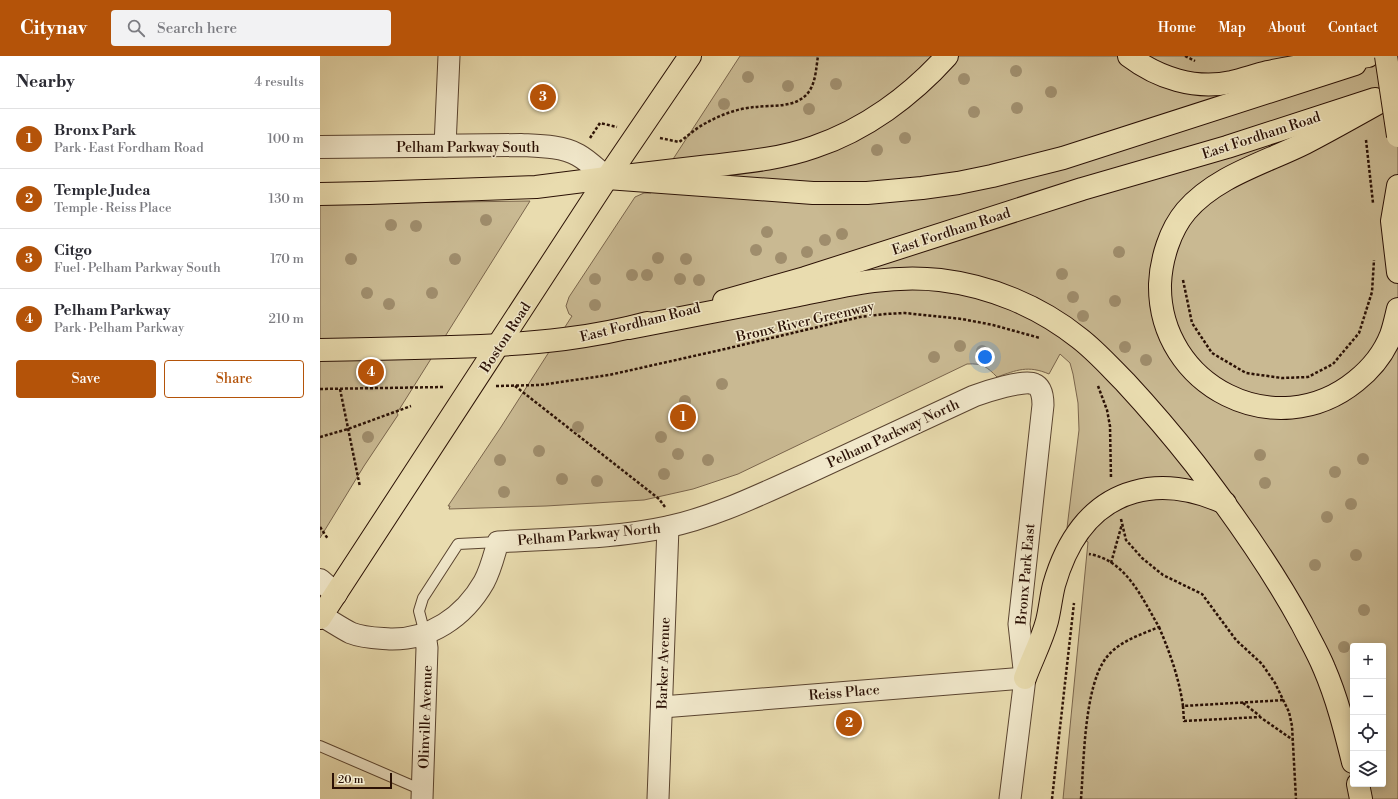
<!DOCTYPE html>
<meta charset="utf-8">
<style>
:root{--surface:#fff;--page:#f2f2f3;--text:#2b2b33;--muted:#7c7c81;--line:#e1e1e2;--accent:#b45309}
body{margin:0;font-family:"Libre Bodoni",serif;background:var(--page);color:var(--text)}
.controls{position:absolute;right:12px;bottom:12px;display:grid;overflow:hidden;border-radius:4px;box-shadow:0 2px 10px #0003}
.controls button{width:36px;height:36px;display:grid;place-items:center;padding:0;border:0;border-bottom:1px solid var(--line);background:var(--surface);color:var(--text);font:20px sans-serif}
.scale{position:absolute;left:12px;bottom:10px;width:60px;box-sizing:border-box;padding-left:4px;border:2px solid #2b1105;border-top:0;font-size:11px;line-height:14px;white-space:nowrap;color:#2b1105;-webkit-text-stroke:3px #f1e8cb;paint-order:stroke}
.you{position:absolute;left:665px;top:301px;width:14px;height:14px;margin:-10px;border:3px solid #fff;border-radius:50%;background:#1a73e8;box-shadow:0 0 0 6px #1a73e833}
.badge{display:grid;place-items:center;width:26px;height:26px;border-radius:50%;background:var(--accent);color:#fff;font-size:13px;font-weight:700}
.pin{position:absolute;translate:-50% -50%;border:2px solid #fff;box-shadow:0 1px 4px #0006}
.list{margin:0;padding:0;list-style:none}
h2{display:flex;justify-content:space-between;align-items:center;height:52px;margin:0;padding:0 16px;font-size:17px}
h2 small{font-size:13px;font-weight:400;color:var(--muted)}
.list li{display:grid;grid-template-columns:26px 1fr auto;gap:12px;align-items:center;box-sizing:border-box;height:60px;padding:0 16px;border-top:1px solid var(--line)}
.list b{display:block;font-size:15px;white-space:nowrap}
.list p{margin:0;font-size:13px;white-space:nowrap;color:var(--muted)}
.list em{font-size:13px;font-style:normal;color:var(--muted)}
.actions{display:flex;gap:8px;padding:12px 16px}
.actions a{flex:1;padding:9px 0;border:1px solid var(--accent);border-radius:4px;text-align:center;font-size:14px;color:var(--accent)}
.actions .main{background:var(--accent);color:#fff}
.icon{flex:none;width:22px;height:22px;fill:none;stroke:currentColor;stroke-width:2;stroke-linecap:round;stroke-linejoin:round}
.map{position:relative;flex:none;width:1078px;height:743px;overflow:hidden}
header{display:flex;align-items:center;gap:24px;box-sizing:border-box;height:56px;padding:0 20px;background:var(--accent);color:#fff}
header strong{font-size:19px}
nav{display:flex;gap:22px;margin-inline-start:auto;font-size:14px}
.search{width:280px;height:36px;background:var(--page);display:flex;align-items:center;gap:10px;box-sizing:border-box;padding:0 14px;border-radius:4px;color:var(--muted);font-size:15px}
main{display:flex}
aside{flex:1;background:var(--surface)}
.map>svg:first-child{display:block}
.green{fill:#c9b992;stroke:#7a654c;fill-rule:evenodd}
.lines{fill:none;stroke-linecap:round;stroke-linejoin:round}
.service-casing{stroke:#5a4430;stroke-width:12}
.minor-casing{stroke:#5a4430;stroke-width:23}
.tertiary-casing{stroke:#5a4430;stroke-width:24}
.primary-casing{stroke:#2b1105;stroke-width:24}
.motorway-casing{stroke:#2b1105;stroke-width:24}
.path{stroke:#2b1105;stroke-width:2.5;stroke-dasharray:3 2;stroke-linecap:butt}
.service{stroke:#f1e8cb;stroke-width:10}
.minor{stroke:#f1e8cb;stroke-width:21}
.tertiary{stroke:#f1e8cb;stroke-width:22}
.primary{stroke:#e9dcaf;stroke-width:22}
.motorway{stroke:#e9dcaf;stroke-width:22}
.motorway-bridge-casing{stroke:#2b1105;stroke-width:24;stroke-linecap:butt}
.motorway-bridge{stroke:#e9dcaf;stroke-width:22}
.tree{fill:#9f8d6c}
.labels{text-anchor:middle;stroke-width:3;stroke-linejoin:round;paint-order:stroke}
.street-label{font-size:14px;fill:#2b1105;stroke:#f1e8cb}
</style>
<header>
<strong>Citynav</strong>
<div class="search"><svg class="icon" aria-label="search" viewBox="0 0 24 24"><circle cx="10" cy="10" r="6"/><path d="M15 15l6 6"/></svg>Search here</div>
<nav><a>Home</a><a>Map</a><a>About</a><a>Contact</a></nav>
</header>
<main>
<aside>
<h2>Nearby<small>4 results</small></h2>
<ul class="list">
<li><span class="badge">1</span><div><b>Bronx Park</b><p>Park · East Fordham Road</p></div><em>100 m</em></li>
<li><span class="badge">2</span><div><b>Temple Judea</b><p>Temple · Reiss Place</p></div><em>130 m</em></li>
<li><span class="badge">3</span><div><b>Citgo</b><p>Fuel · Pelham Parkway South</p></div><em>170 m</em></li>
<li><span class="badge">4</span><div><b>Pelham Parkway</b><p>Park · Pelham Parkway</p></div><em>210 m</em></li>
</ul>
<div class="actions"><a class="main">Save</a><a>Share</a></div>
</aside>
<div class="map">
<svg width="1078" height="743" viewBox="0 0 1078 743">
<rect width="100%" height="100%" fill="#e9dcaf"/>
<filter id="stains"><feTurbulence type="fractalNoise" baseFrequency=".005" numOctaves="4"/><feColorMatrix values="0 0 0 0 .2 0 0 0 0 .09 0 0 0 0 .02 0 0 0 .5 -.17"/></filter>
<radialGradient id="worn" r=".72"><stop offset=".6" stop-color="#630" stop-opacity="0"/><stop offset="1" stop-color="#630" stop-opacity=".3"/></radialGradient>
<g class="green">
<path d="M420,0H1078V743H743L768,486L747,472L759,374L758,347L753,318L750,307L740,298L729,318C708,309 697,314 677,321C667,311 663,307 647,308L418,418L373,433L324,444L226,450L129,453L130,450H128L181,371L252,260L249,258L246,250L249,241L315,141L324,137H331ZM1033,590H1063V728H1033Z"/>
<polygon points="210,145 77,357 78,359 44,410 0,482 0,148"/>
</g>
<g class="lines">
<g class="service-casing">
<g id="service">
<polyline points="105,578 99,555 103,542 138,488 178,486"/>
<polyline points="0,690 102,734"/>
</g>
</g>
<g class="minor-casing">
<g id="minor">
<polyline points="125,90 129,0"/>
<path d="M2,560C11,565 21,572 31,577C43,582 57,582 70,583C110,584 144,561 164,526C171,513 174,499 178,486C234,482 292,483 347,471C395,461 441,438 486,418C542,392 598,366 654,340C665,336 704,323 714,328C722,331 723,342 723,349L699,568L705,622L690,743"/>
<polyline points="342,651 705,622"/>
<polyline points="102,743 107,592 105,578"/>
<polyline points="338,743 348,471"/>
</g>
</g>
<g class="tertiary-casing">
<g id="tertiary">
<path d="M0,91L201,89C219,90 242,90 258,99C269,105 278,115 287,122"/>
<polyline points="0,524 16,538"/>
</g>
</g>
<g class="primary-casing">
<g id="primary">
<polyline points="0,138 49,137 216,131 287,122 493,137 547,137 602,132 638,127 672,120 743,102 1035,8"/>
<polyline points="404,245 485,222 762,133 907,91 1055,43"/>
<path d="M0,294C54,293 108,292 161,290C217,287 272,282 327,267"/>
<polyline points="0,562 287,122 370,0"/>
</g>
</g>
<g class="motorway-casing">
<g id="motorway">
<path d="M809,0C838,22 875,34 912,26C924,23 936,19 948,16C980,9 1014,5 1048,0"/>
<path d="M1078,36C1047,53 1016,71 985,87C945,107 896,120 866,155C850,174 841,203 840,228C838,330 956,390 1036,325C1051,313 1064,297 1071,279C1074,271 1076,261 1078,253"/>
<path d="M287,122C321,118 356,114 390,110C425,106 460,103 494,91C545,74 591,40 627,0"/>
<polyline points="1078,130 1072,165 1078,216"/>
<path d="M309,272C364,261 419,251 474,240C522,230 570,218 620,224C670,230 719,250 759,282C776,295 790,311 805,326C830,353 853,380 875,408C914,459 951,511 982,568C989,582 998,597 1004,612C1017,642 1025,674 1033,706"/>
<path d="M705,622C712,603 722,584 727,565C730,553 731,541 734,529C746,487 770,448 814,436C845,427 876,434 905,447"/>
<polyline points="1038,728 1041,743"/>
</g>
</g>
<g class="path">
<polyline points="865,0 875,5"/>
<polyline points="270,82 280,67 297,71"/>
<path d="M340,82L359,86C368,80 376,72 386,67C400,59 419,52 435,51C452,49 475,52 487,38C496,28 496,12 498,0"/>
<polyline points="1046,84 1053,147"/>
<polyline points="863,224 872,267 892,297 926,317 962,322 988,321 1013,308 1039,277 1052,236 1054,204"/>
<polyline points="176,330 220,329 289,319 405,293 540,261 565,258 585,257 642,263 673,269 720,282"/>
<polyline points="195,330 329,435 339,443 345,451"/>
<polyline points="778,330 787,354 790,370 791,423"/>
<polyline points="0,333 125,331"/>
<polyline points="20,333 40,431"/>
<polyline points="0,381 28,373 91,350"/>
<polyline points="801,463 806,484 822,502 843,519 882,538 916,584 942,608 955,627 969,656 972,670 976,743"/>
<polyline points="0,471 8,483"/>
<polyline points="791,507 802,468"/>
<path d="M839,571C850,597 859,622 863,650L965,644"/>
<polyline points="923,647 940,660"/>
<polyline points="863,650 864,665 940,661 973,684"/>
<polyline points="732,743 754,547"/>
<path d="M761,743C764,706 764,631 786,602C799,585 820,579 839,571C822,542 806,504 769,498"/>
</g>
<use href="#service" class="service"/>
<use href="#minor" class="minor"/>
<use href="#tertiary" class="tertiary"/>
<use href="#primary" class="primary"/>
<use href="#motorway" class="motorway"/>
<g class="motorway-bridge-casing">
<polyline id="motorway-bridge" points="1066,0 1078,80"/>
</g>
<use href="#motorway-bridge" class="motorway-bridge"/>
</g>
<g class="tree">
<circle cx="696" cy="15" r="6"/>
<circle cx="428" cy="21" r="6"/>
<circle cx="644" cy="23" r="6"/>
<circle cx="516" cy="28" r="6"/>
<circle cx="468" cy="30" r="6"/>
<circle cx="731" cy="36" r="6"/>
<circle cx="404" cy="48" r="6"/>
<circle cx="697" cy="52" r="6"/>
<circle cx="489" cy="53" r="6"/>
<circle cx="654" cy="56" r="6"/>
<circle cx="585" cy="82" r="6"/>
<circle cx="557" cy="94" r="6"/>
<circle cx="166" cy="164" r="6"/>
<circle cx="71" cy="169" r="6"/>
<circle cx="96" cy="170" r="6"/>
<circle cx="447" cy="176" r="6"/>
<circle cx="522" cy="178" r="6"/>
<circle cx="505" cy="184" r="6"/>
<circle cx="436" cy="194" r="6"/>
<circle cx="487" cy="196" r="6"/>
<circle cx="799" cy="196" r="6"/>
<circle cx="338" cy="202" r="6"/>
<circle cx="461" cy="202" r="6"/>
<circle cx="31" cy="203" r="6"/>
<circle cx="135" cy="203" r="6"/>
<circle cx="366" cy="203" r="6"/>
<circle cx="742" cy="218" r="6"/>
<circle cx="312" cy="219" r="6"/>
<circle cx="327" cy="219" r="6"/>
<circle cx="275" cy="223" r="6"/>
<circle cx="360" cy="223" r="6"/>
<circle cx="379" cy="224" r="6"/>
<circle cx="47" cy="237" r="6"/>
<circle cx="112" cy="237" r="6"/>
<circle cx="753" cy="241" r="6"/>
<circle cx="795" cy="245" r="6"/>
<circle cx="69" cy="248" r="6"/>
<circle cx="275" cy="249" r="6"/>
<circle cx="763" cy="260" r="6"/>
<circle cx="640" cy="290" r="6"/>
<circle cx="805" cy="291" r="6"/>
<circle cx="662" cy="295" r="6"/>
<circle cx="614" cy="301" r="6"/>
<circle cx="826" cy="304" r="6"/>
<circle cx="402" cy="328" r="6"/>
<circle cx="365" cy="345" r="6"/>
<circle cx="258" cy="371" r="6"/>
<circle cx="48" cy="381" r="6"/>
<circle cx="341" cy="381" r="6"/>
<circle cx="219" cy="395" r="6"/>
<circle cx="358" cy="398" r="6"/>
<circle cx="940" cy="399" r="6"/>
<circle cx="1043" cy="403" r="6"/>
<circle cx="180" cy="404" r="6"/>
<circle cx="388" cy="404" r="6"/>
<circle cx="1015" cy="416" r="6"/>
<circle cx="344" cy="418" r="6"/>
<circle cx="242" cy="423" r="6"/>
<circle cx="277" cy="425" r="6"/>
<circle cx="945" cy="427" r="6"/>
<circle cx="184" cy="436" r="6"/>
<circle cx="1031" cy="448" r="6"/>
<circle cx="1007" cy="461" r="6"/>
<circle cx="1036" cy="499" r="6"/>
<circle cx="995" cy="509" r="6"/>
<circle cx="1044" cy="554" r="6"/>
<circle cx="1024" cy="591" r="6"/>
</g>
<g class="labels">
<g class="street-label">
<text transform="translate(941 79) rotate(-18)" y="5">East Fordham Road</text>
<text x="148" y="96">Pelham Parkway South</text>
<text transform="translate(631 175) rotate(-18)" y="5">East Fordham Road</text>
<text transform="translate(485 265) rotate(-13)" y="5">Bronx River Greenway</text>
<text transform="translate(320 266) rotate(-14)" y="5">East Fordham Road</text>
<text transform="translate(185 281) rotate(-57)" y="5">Boston Road</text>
<text transform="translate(573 377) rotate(-25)" y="5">Pelham Parkway North</text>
<text transform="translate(269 478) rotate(-5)" y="5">Pelham Parkway North</text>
<text transform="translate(705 518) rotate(-85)" y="5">Bronx Park East</text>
<text transform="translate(343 607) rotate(-88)" y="5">Barker Avenue</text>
<text transform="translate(524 636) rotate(-5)" y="5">Reiss Place</text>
<text transform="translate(105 661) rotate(-88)" y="5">Olinville Avenue</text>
</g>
</g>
<rect width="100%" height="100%" filter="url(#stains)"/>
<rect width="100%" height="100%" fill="url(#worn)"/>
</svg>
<div class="controls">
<button>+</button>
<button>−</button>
<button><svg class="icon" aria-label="locate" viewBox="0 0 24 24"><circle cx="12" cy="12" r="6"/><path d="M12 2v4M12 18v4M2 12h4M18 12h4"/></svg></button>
<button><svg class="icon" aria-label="layers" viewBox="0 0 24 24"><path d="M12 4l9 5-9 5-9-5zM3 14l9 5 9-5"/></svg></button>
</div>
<div class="scale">20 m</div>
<div class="you"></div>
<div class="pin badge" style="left:363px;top:361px">1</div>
<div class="pin badge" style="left:529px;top:667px">2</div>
<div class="pin badge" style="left:223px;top:41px">3</div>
<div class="pin badge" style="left:51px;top:316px">4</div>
</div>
</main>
